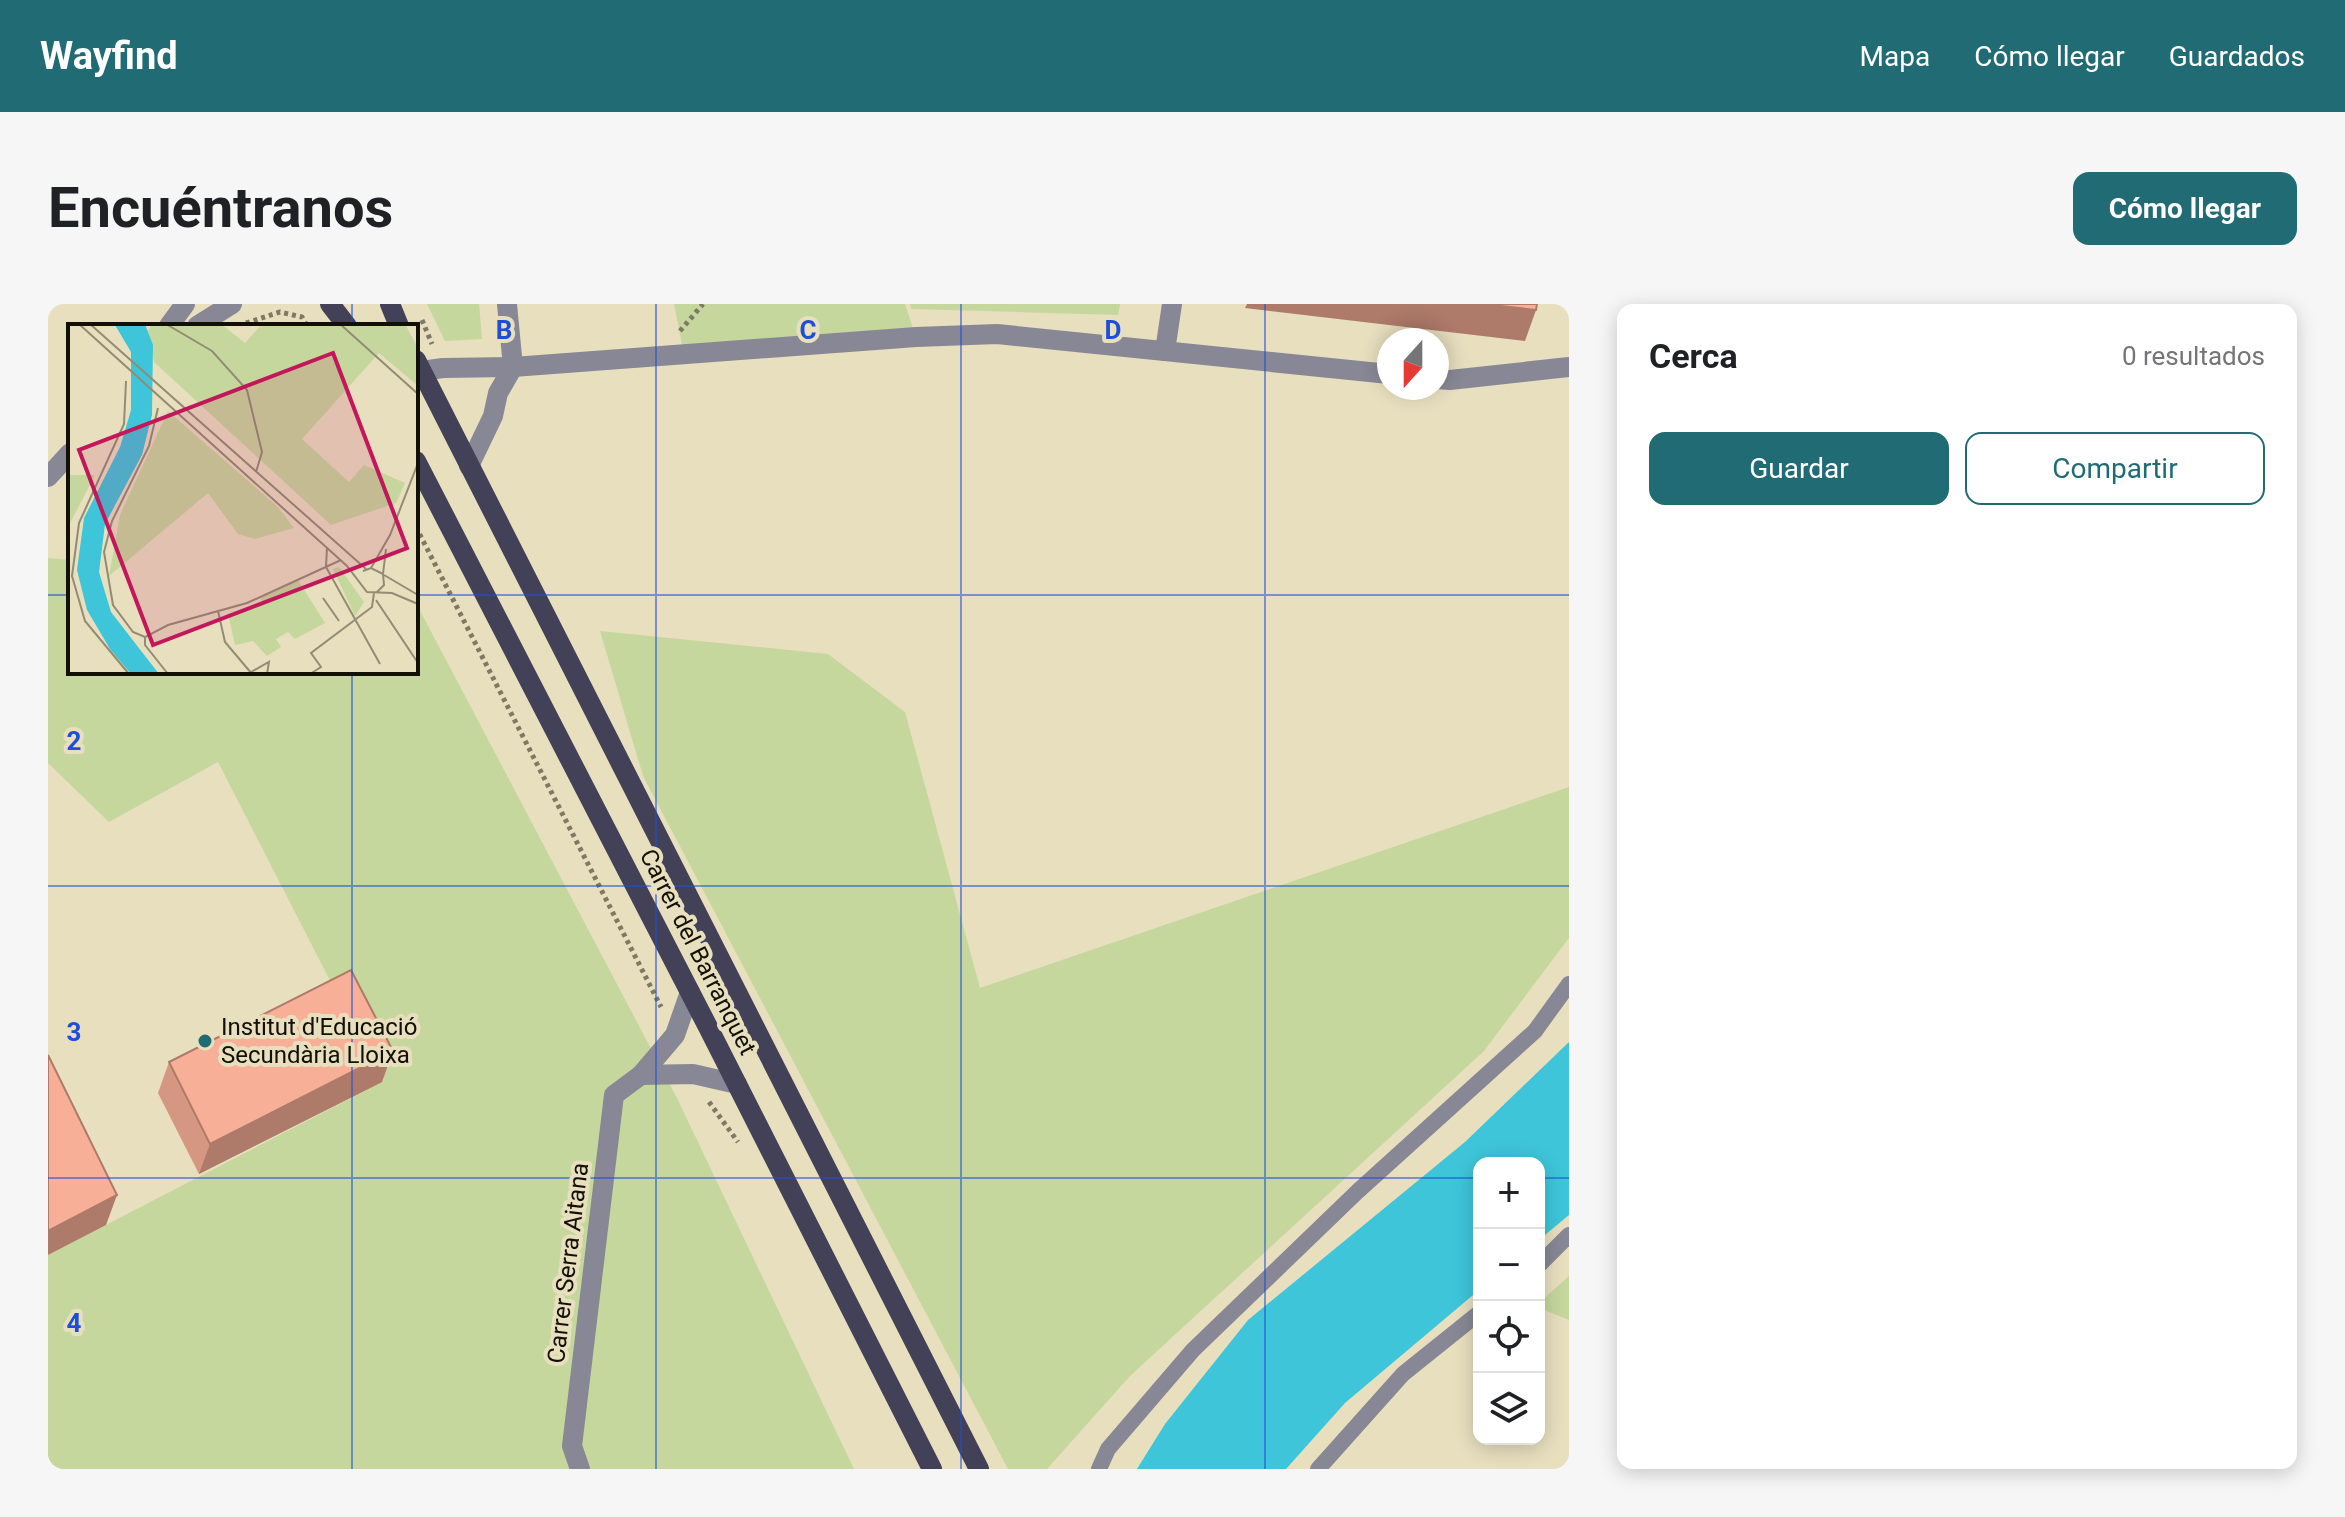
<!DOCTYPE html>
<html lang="es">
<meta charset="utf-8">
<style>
:root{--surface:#fff;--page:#f6f6f6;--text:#202124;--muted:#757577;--line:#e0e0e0;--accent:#216c74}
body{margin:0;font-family:Roboto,sans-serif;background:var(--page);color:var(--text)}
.controls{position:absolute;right:24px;bottom:24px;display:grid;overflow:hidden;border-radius:16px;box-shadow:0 4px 20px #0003}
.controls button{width:72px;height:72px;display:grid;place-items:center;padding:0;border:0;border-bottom:2px solid var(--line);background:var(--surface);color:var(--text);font:40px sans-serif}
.compass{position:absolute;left:1329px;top:24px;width:72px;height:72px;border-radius:50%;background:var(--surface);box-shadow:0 4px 20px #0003;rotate:201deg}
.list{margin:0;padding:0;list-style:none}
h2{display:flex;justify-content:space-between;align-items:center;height:104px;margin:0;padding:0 32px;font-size:34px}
h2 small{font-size:26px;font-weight:400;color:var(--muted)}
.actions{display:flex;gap:16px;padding:24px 32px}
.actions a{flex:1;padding:18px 0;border:2px solid var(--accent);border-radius:16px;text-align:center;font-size:28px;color:var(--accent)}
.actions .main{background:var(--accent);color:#fff}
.icon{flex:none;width:44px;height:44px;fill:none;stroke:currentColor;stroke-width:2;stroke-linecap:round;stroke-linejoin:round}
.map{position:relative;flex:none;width:1521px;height:1165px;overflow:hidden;border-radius:16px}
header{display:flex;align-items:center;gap:48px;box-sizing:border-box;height:112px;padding:0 40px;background:var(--accent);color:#fff}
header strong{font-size:38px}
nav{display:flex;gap:44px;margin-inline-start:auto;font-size:28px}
.intro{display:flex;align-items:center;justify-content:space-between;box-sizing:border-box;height:192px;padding:0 48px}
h1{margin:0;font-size:56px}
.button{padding:20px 36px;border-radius:16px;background:var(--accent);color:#fff;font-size:28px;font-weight:700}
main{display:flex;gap:48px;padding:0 48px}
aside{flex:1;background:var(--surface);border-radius:16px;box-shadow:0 4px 20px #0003}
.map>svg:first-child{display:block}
.green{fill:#c5d79d}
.water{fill:#3ec5da}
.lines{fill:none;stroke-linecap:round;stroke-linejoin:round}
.path{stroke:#7f7964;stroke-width:5;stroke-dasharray:4 4;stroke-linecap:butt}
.service{stroke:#888795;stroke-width:16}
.minor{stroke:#888795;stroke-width:20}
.tertiary{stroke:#888795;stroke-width:20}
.primary{stroke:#424157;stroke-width:20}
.wall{fill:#d59682}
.shaded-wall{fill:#ae7a6a}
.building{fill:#f8af97;stroke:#ae7a6a;stroke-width:2}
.grid{fill:none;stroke:#1d4ed8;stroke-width:2;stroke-opacity:0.55}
.poi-dot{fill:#216c74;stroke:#e8dfbf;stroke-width:3}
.labels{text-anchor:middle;stroke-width:8;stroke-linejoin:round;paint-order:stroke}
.street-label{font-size:24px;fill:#120f05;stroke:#e8dfbf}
.poi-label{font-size:24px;fill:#120f05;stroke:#e8dfbf;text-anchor:start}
.inset-road{fill:none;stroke:#928c75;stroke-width:2}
.view{fill:#c2185b;fill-opacity:0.15;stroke:#c2185b;stroke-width:4}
.inset-edge{fill:none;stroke:#120f05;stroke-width:4}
.grid-label{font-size:26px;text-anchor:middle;font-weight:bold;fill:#1d4ed8;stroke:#e8dfbf;stroke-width:8;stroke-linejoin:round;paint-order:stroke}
</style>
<header>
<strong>Wayfind</strong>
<nav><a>Mapa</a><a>Cómo llegar</a><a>Guardados</a></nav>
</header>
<div class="intro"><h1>Encuéntranos</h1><a class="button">Cómo llegar</a></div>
<main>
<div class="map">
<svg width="1521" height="1165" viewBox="0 0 1521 1165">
<rect width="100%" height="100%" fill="#e8dfbf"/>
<g class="green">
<polygon points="379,0 431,0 434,35 397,37"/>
<polygon points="626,0 857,0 868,33 636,51"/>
<polygon points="862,0 1072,0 1070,11 863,5"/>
<polygon points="0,254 22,256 22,368 368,368 368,299 629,794 806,1165 0,1165 0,951 334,778 170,458 61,518 0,459"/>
<polygon points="552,327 780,350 857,408 932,684 1521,483 1521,634 1436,747 1082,1072 999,1165 960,1165 595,472"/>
<polygon points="1521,972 1521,1016 1491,1004 1491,999"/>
</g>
<polygon class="water" points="1521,738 1521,911 1491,936 1491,859 1431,859 1431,986 1297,1099 1238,1165 1089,1165 1117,1120 1200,1016 1417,838"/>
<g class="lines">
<g class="path">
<polyline points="374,16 384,40"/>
<polyline points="198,19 232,8 254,13 259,22"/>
<polyline points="632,27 655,0"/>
<polyline points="368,223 613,703"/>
<polyline points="661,798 690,838"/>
</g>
<g class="service">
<polyline points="1491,961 1521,931"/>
<polyline points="1051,1165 1060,1145 1145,1046 1310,887 1487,727 1521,680"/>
<polyline points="1270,1165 1355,1070 1431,1009"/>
</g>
<g class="minor">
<polyline points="1117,47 1124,0"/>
<polyline points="373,67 395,64 465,63 868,33 949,30 1341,70"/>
<polyline points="1389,75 1402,76 1521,63"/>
<polyline points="421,162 445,112 450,89 465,63 459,0"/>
<polyline points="593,771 645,770 689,780"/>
<polyline points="532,1165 524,1142 566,791 593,771 627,731 642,688"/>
</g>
<g class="tertiary">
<polyline points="121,22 137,0"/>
<polyline points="149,22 184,0"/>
<polyline points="0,173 22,149"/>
</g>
<g class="primary">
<polyline points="282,0 299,22"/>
<polyline points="342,0 351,22"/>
<polyline points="368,56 931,1165"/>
<polyline points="368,157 661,725 884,1165"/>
</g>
</g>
<polygon class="wall" points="121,758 334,778 151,870 110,789"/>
<g class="shaded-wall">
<polygon points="1199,0 1435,0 1488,6 1477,37 1197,4"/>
<polygon points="345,747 334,778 151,870 162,840"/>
<polygon points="69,891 58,921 0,951 0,927"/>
</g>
<g class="building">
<polygon points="1435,0 1489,0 1488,6"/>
<polygon points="303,666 345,747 162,840 121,758"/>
<polygon points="0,751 69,891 0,927"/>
</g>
<path class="grid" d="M304,0V22M608,0V1165M913,0V1165M1217,0V1165M0,291H22M368,291H1521M304,368V1165M0,582H1521M0,874H1431M1491,874H1521"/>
<circle class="poi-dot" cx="157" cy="737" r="8"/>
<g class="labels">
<g class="street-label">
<text transform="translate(650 648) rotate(63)" y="8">Carrer del Barranquet</text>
<text transform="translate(520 959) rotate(-83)" y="8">Carrer Serra Aitana</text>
</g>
<g class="poi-label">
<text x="173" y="731">Institut d'Educació<tspan x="173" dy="28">Secundària Lloixa</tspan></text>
</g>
</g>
<g transform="translate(20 20)">
<rect width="350" height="350" fill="#e8dfbf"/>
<path d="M84,0H153L177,19L194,0H337L350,24V62L311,29L234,115L281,158L296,141L337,159L328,179L263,201L86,38L80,7ZM100,87L210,183L226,204L187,215L170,210L140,169L41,252L52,191ZM0,151H27L2,199L0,218ZM271,243L296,278L287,292L265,245ZM230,256L257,299L227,315L220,308L208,315L213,323L199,332L185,317L167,321L160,290L195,278L192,274Z" fill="#c5d79d"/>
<path d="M77,0L85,21L84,91L74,131L37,200L31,248L43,288L91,350H63L42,325L19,286L9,246L16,194L52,123L63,86V28L47,1Z" fill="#3ec5da"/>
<path class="inset-road" d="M11,0L279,242L299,268L324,269L350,280M22,0L298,245M98,0L144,27L179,66L194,128L188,148M272,0L350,70M58,57L56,100L11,199L4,252L17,297L61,350M259,223L258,243L312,340M303,244L322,211L350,139M295,247L303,244L315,250L316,261L309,268M315,250L318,225M316,251L350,271M255,274L271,297M308,276L350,339M150,287L157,318L184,350M77,313L65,308L45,281L36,228L44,197L81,122L90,84M183,348L201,338L199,350M100,350L77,321V313L100,301L179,279L273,236M242,350L253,343L243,329L304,283L306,269"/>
<path class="view" d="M265,29L339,224L85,321L11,126Z"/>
<rect width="350" height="350" class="inset-edge"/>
</g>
<g class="grid-label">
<text x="456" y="35">B</text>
<text x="760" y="35">C</text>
<text x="1065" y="35">D</text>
<text x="26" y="446">2</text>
<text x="26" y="737">3</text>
<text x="26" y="1028">4</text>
</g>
</svg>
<div class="controls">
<button>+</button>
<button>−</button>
<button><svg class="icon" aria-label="locate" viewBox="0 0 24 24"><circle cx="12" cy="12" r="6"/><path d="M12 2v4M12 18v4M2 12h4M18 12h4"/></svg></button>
<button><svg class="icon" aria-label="layers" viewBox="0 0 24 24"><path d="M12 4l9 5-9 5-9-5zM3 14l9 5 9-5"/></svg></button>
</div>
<svg class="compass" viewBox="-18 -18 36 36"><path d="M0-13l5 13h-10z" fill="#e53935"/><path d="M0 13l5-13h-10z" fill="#757577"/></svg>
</div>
<aside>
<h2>Cerca<small>0 resultados</small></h2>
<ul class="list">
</ul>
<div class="actions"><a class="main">Guardar</a><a>Compartir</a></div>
</aside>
</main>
